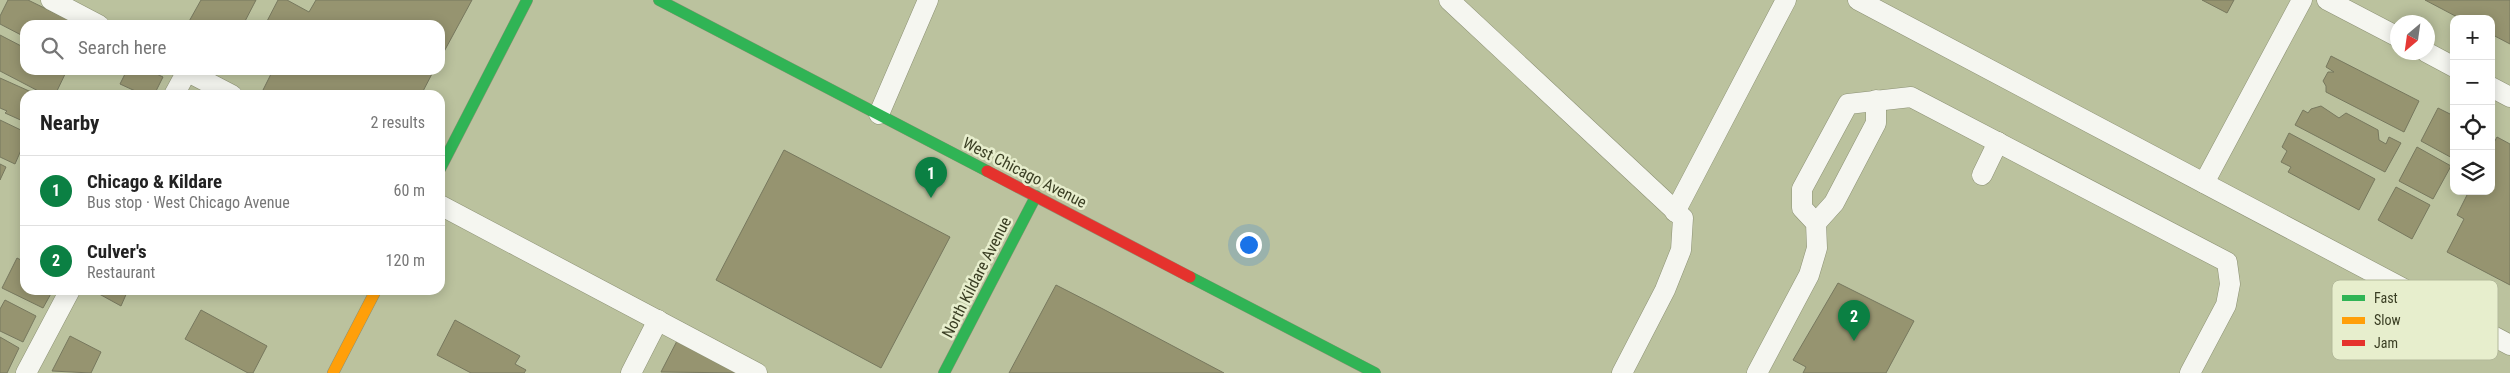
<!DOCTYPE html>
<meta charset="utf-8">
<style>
:root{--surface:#fff;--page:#f2f2f2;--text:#222;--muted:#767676;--line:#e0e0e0;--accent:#0b8043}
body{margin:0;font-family:"Roboto Condensed",sans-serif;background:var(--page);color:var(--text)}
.controls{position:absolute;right:15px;top:15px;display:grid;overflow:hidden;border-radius:10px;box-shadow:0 2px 12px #0003}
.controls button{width:45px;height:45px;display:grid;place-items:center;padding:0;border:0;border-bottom:1px solid var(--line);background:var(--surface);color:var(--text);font:25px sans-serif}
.compass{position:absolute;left:2390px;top:15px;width:45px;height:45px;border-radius:50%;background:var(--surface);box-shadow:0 2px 12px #0003;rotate:209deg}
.you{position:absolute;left:1248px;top:244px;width:18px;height:18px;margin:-12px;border:4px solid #fff;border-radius:50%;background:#1a73e8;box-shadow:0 0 0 8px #1a73e833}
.badge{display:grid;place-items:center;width:32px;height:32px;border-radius:50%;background:var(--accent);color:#fff;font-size:16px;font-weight:700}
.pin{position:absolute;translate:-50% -41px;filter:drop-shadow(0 1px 2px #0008)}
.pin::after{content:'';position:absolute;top:26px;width:18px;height:15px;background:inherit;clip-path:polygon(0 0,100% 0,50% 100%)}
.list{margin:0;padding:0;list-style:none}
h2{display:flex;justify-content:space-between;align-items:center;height:65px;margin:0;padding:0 20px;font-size:21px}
h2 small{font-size:16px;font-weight:400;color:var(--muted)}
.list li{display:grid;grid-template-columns:32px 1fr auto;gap:15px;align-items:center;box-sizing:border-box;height:70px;padding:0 20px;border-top:1px solid var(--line)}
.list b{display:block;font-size:19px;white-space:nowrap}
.list p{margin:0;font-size:16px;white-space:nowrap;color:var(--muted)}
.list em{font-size:16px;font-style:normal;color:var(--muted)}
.icon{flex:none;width:28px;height:28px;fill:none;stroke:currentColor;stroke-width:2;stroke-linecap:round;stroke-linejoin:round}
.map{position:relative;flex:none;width:2510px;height:373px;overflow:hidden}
.search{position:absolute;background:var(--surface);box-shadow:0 2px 12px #0003;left:20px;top:20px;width:425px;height:55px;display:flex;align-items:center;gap:12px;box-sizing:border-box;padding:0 18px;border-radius:15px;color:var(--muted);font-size:19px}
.panel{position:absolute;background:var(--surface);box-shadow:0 2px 12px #0003;left:20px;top:90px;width:425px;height:205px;border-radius:15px}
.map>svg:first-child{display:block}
.building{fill:#969470;stroke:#77785e}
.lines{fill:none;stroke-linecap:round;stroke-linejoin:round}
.lane-casing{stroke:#8c9174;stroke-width:21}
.fast-casing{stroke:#8c9174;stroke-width:12}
.slow-casing{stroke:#8c9174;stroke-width:12}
.jam-casing{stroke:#8c9174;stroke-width:12}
.lane{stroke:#f5f6f0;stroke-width:20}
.fast{stroke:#30b455;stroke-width:11}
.slow{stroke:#ff9f0a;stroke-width:11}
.jam{stroke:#e5322d;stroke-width:11}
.labels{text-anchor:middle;stroke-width:5;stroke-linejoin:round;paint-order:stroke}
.street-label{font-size:16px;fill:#3a3e23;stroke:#e7eecd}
.key{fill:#e7eecd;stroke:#b3b99a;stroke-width:1}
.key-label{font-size:14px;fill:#3a3e23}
</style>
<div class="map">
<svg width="2510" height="373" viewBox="0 0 2510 373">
<rect width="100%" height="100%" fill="#bbc29e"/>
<g class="building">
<polygon points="8,0 28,0 79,25 25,25 25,37 0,24 0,16"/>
<polygon points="201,0 256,0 243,25 187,25"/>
<polygon points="278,0 287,0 309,12 316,0 472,0 440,59 440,25 265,25"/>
<polygon points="2202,0 2234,0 2227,13"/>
<polygon points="2425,0 2510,0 2510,44 2491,34 2491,19 2461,19"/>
<polygon points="0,35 25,48 25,70 67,70 55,95 46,95 0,71"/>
<polygon points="2331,56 2419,101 2404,132 2326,92 2326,86 2323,81 2328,72 2334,72 2326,67"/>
<polygon points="127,70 148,70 163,77 154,95 144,95 120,84"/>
<polygon points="273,70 434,70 421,95 272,95 263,90"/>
<polygon points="0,78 38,95 25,95 25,122 5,113 7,111 0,108"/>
<polygon points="2321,106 2339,118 2346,113 2378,130 2379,140 2386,144 2389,137 2401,143 2385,172 2295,125 2303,110 2308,113 2311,109"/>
<polygon points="2438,108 2454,116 2454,159 2421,141"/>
<polygon points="0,120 25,132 25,141 15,164 0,157"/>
<polygon points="2289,133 2375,179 2359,210 2288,172 2291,167 2281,162 2287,151 2282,147"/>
<polygon points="2497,137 2510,144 2510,285 2447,252 2464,219 2457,215 2469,191 2491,191 2491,148"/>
<polygon points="2417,147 2451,166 2433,199 2399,181"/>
<polygon points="784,150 950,237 881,368 716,280"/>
<polygon points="0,164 6,167 0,180"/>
<polygon points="2396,187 2430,205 2412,239 2378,220"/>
<polygon points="17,258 25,262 25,290 53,290 43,308 2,288"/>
<polygon points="1838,283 1914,321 1886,373 1803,373 1806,367 1793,360"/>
<polygon points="1056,285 1103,309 1224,373 1009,373"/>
<polygon points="92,290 128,290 121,306"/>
<polygon points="5,300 36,316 23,342 0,331 0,309"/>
<polygon points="201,310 267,346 253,373 248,373 185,339"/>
<polygon points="455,320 520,356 515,364 526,370 524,373 471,373 437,355"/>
<polygon points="70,336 101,352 91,373 52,371"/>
<polygon points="0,337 19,348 7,373 0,373"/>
<polygon points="678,339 745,373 661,372"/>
</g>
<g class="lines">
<g class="lane-casing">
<g id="lane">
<polyline points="51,0 99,25"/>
<polyline points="1449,0 1683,218 1681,250 1665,290 1622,373"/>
<polyline points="1858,0 2510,345"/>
<polyline points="2327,0 2398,37"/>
<polyline points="2426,52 2454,67"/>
<polyline points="184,70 232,95"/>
<polyline points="2491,87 2510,97"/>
<polyline points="174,95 187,71"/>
<polyline points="879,114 928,0"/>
<polyline points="1982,175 1998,142"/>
<polyline points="2204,183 2302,0"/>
<polyline points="440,205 757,373"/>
<polyline points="1675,212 1786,0"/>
<polyline points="1816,223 1834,203 1876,123 1876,100"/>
<polyline points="26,373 70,290"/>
<polyline points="631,373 658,320"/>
<polyline points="1757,373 1809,275 1817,248 1816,223 1802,208 1802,189 1848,104 1911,97 2227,262 2230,284 2226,305 2190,373"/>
</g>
</g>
<g class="fast-casing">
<g id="fast">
<polyline points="659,0 987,171"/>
<polyline points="440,169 527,0"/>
<polyline points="1190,277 1375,373"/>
<polyline points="944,373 1036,196"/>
</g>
</g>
<g class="slow-casing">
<polyline id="slow" points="333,373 376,290"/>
</g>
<g class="jam-casing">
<polyline id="jam" points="987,171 1190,277"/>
</g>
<use href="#lane" class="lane"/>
<use href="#fast" class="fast"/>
<use href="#slow" class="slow"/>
<use href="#jam" class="jam"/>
</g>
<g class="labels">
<g class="street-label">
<text transform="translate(1025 172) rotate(27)" y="6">West Chicago Avenue</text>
<text transform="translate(976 277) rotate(-63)" y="6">North Kildare Avenue</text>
</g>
</g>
<rect x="2332" y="280" width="166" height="80" rx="8" class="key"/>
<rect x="2342" y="295" width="23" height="6" fill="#30b455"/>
<rect x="2342" y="317" width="23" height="7" fill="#ff9f0a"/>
<rect x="2342" y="340" width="23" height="6" fill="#e5322d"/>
<g class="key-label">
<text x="2374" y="303">Fast</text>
<text x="2374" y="325">Slow</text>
<text x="2374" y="348">Jam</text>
</g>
</svg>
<div class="controls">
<button>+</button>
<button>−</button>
<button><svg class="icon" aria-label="locate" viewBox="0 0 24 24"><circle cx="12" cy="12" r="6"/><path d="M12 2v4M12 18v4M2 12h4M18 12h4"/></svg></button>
<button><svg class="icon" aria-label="layers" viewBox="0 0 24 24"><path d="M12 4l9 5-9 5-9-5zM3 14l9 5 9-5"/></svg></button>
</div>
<svg class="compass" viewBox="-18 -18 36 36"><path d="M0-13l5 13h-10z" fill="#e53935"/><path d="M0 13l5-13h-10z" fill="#767676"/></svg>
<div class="you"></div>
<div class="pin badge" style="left:931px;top:198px">1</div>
<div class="pin badge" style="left:1854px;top:341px">2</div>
<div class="search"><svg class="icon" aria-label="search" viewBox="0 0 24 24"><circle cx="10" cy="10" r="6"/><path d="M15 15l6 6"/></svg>Search here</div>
<section class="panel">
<h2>Nearby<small>2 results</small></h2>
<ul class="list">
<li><span class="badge">1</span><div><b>Chicago &amp; Kildare</b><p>Bus stop · West Chicago Avenue</p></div><em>60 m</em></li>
<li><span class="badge">2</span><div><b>Culver's</b><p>Restaurant</p></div><em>120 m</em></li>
</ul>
</section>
</div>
